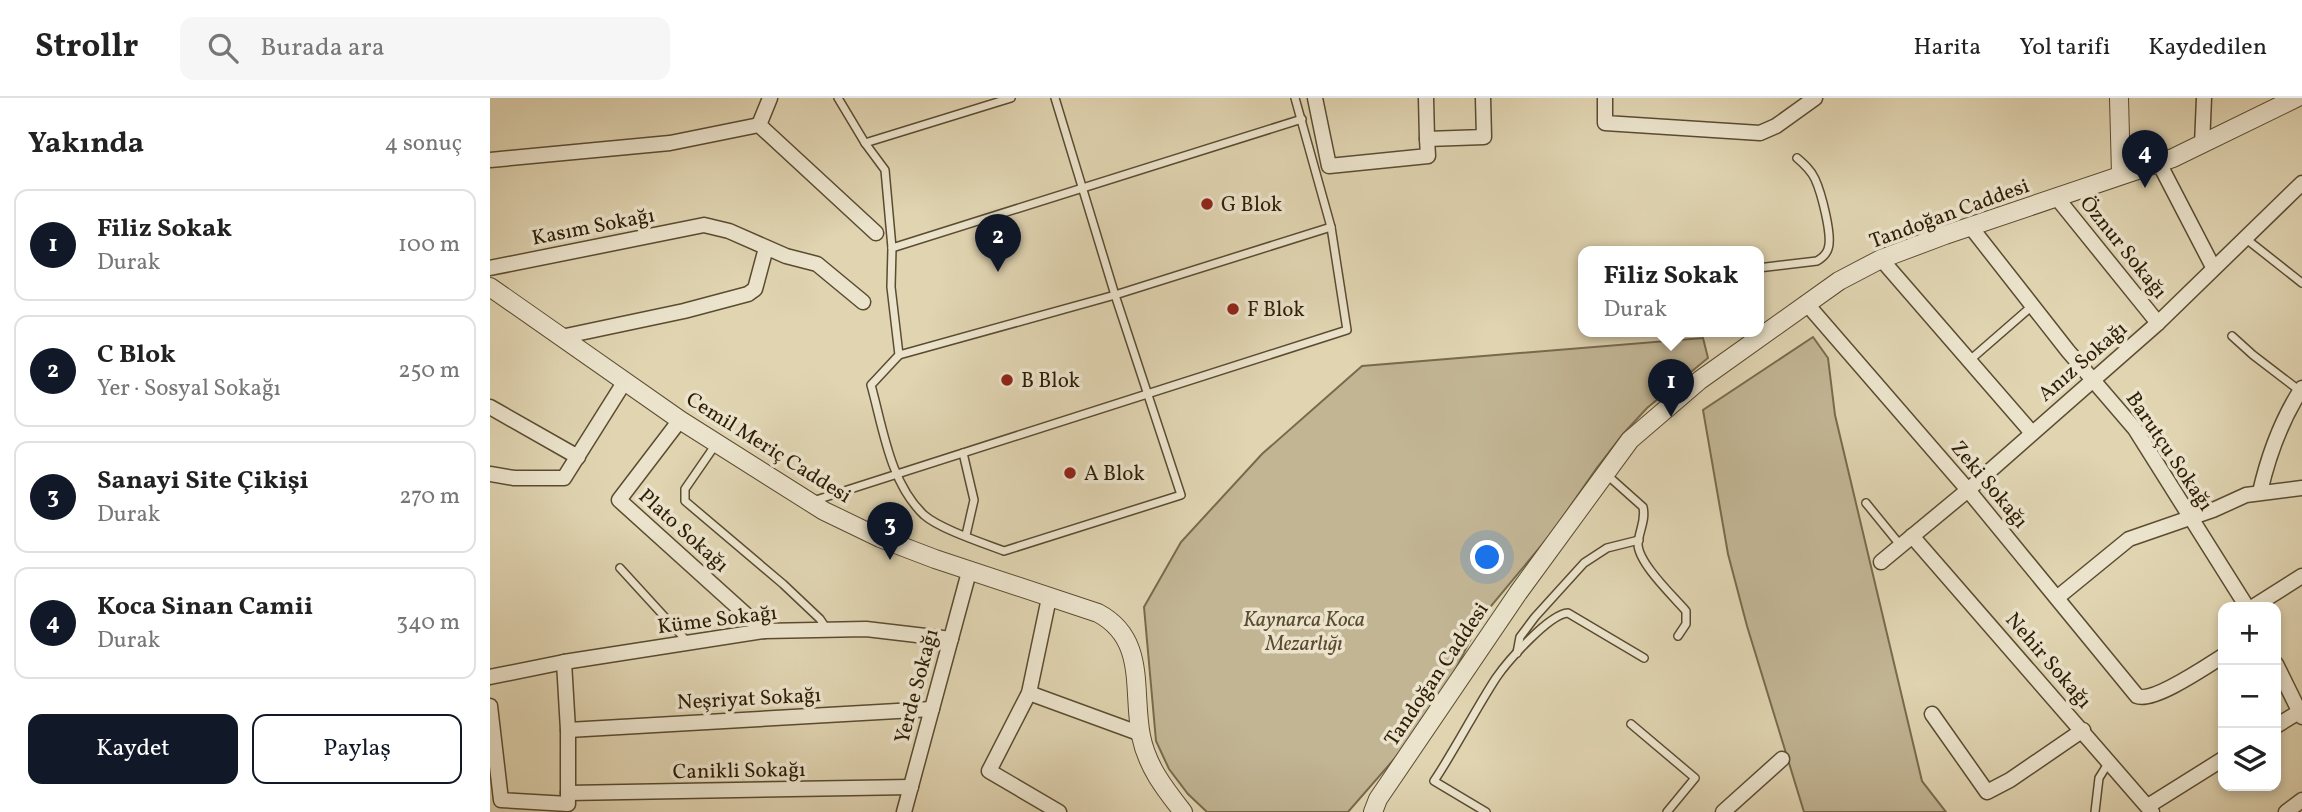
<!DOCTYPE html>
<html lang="tr">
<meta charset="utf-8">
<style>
:root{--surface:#fff;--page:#f6f6f6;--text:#222;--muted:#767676;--line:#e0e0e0;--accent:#111827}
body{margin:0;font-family:Vollkorn,serif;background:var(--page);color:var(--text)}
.controls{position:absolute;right:21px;bottom:21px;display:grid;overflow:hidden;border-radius:14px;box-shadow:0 4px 10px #0003}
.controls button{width:63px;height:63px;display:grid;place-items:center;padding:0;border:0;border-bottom:2px solid var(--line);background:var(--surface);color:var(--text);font:35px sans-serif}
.you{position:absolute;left:998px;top:460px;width:24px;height:24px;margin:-18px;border:5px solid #fff;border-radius:50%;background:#1a73e8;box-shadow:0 0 0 10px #1a73e833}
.badge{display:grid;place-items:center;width:46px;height:46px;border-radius:50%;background:var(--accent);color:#fff;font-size:23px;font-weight:700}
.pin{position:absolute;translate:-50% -58px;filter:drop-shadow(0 2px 4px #0008)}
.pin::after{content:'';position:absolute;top:37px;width:24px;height:21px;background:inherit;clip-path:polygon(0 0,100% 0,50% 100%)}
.popup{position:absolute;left:1088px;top:148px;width:186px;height:91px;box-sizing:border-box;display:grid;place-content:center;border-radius:14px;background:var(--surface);filter:drop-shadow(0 2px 5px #0005);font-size:23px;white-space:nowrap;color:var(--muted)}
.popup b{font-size:26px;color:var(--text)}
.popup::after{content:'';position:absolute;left:50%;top:100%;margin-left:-14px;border:14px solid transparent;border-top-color:var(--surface)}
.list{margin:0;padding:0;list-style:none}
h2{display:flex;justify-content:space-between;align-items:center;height:91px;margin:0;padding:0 28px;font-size:30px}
h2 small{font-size:23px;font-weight:400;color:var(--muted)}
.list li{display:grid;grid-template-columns:46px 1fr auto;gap:21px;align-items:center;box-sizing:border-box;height:112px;margin:0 14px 14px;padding:0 14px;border:2px solid var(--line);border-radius:14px}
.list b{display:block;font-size:26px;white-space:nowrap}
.list p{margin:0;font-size:23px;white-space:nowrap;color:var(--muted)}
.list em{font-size:23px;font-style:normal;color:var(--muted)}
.actions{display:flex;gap:14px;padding:21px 28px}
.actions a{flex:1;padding:16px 0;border:2px solid var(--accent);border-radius:14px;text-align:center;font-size:24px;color:var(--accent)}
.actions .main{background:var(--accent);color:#fff}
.icon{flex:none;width:38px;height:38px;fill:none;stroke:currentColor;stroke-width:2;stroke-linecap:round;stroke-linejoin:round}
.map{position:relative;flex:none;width:1812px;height:714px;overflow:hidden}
header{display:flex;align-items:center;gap:42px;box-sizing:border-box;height:98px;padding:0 35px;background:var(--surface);border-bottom:2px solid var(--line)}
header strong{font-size:33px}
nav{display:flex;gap:38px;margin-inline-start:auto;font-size:24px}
.search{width:490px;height:63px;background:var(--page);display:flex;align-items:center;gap:18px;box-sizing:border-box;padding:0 24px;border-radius:14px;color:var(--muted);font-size:26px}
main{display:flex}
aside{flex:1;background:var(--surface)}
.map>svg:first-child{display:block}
.green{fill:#c2b594;stroke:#786a4d;stroke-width:2}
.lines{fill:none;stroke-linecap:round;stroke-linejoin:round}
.service-casing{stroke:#5a4c31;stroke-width:10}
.minor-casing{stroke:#5a4c31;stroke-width:17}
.tertiary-casing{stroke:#5a4c31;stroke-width:20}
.service{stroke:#ebe3cc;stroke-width:7}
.minor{stroke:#ebe3cc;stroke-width:14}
.tertiary{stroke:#ebe3cc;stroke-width:18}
.poi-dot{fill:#8f2418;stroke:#ebe3cc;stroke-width:2.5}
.labels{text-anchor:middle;stroke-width:7;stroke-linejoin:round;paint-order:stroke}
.poi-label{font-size:21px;fill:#2e1e06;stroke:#ebe3cc;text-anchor:start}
.street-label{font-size:21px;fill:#2e1e06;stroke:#ebe3cc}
.park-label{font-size:21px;font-style:italic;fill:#5a4b31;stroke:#ebe3cc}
</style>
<header>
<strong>Strollr</strong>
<div class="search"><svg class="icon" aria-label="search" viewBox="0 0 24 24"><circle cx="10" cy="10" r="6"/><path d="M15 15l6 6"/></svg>Burada ara</div>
<nav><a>Harita</a><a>Yol tarifi</a><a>Kaydedilen</a></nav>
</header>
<main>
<aside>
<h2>Yakında<small>4 sonuç</small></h2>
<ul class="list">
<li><span class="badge">1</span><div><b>Filiz Sokak</b><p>Durak</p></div><em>100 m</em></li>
<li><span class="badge">2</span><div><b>C Blok</b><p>Yer · Sosyal Sokağı</p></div><em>250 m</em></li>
<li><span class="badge">3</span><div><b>Sanayi Site Çikişi</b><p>Durak</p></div><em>270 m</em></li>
<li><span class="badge">4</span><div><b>Koca Sinan Camii</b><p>Durak</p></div><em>340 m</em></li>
</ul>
<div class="actions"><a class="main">Kaydet</a><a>Paylaş</a></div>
</aside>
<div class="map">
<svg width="1812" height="714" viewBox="0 0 1812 714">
<rect width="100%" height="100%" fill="#e0d4b1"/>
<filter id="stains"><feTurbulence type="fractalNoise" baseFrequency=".00286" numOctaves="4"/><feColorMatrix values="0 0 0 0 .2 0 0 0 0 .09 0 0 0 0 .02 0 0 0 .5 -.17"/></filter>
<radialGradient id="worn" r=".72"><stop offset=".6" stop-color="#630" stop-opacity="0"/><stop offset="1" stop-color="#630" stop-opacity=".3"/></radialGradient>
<g class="green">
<polygon points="1323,239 1338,260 1345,317 1432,683 1456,714 1314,714 1257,528 1238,456 1213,312"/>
<polygon points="1213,240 1218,260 1157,310 1133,336 1106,371 1061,436 991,520 952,599 926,636 858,714 717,714 698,696 679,671 666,643 654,509 691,444 772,356 872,268"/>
</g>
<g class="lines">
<g class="service-casing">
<g id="service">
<path d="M348,0L375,45L395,72L402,150L401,189L409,257L381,287C393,330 400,385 434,417C450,431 493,445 514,453L691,397L625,197L565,0"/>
<polyline points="375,45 521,0"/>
<polyline points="1755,140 1812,185"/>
<polyline points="402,150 812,21"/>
<path d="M1268,170L1327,163C1332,160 1336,157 1338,151C1343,138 1331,94 1325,81C1321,72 1314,66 1307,60"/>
<polyline points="1742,238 1763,257 1810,293"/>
<polyline points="409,257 625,197 841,129"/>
<polyline points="1480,262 1542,208"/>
<polyline points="226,346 195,391 195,403 293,486 330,521 338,533"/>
<polyline points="473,355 484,402 476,437"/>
<path d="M1116,376L1153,409C1156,423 1149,432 1148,446C1148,465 1184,499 1196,513V526L1188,538"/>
<polyline points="323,403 857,232 841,129 805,0"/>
<polyline points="1376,405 1411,448"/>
<polyline points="130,470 194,540 196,545"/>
<polyline points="1027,555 1030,539 1045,519 1094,465 1117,450 1149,442"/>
<polyline points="1141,626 1205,680 1177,714"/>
<path d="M996,714L944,683C966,650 984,614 1006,580C1017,564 1059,516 1078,515L1154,560"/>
<polyline points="1605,714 1609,680 1619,664"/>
</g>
</g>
<g class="minor-casing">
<g id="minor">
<polyline points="825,0 839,68 938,58 937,41 994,39 993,0"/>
<polyline points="936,0 937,41"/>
<polyline points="1115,0 1115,25 1270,35 1286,28 1325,0"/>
<polyline points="269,27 280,0"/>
<polyline points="1712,47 1714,0"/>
<polyline points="0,62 180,45 269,27 386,135"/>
<polyline points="1669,65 1723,169"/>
<polyline points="1567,100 1668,225"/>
<polyline points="1480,128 1578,253 1645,331 1757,509"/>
<polyline points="1391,161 1542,335"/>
<polyline points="0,170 214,127 239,133 296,158 327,166 373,204"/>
<path d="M1316,205L1478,392L1647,598C1663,605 1717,568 1733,558"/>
<polyline points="71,239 194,213 258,196 265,191 276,150"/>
<polyline points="0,309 88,359"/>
<polyline points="190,322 129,402 274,533"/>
<polyline points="0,376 24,380 74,380 135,283"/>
<path d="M1770,394C1778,359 1792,321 1812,290"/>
<polyline points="1422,438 1662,714"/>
<polyline points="1391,464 1478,392 1668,225 1812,85"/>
<polyline points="1568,499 1639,441 1723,412 1756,397 1812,390"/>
<polyline points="559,500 539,595 499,673 569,714"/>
<polyline points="1763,509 1812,478"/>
<polyline points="74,564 78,632 78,703"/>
<polyline points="1786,566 1812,619"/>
<polyline points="0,579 74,564 274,533 376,531 461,541"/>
<polyline points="539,595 651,636"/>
<polyline points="0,608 11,702 78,706"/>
<polyline points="1442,616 1497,694 1520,682 1593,632"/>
<polyline points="1786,628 1809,614"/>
<polyline points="78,632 442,611"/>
<polyline points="78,695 421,689"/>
<polyline points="1658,708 1733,661"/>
<polyline points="414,714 479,474"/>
<polyline points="1233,714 1292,661"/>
<polyline points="1796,714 1812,702"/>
</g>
</g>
<g class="tertiary-casing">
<g id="tertiary">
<polyline points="1629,0 1631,76"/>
<path d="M0,189L190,322L334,413L390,440L445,461L608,515C657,541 642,592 651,638C657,668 674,690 693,714"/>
<polyline points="883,714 888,701 1028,495 1140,342 1210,282 1349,183 1391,161 1455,137 1683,60 1806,0"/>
</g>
</g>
<use href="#service" class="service"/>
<use href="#minor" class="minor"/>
<use href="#tertiary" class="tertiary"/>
</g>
<g class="poi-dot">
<circle cx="717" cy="106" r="7"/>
<circle cx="743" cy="211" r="7"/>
<circle cx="517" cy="282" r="7"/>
<circle cx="580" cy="375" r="7"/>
</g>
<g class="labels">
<g class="poi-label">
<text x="731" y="113">G Blok</text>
<text x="757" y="218">F Blok</text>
<text x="531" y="289">B Blok</text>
<text x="594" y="382">A Blok</text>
</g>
<g class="street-label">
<text transform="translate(1459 115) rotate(-20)" y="7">Tandoğan Caddesi</text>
<text transform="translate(103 128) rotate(-11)" y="7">Kasım Sokağı</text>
<text transform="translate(1634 149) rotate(51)" y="7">Öznur Sokağı</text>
<text transform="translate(1592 263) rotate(-41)" y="7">Anız Sokağı</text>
<text transform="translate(279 349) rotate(32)" y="7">Cemil Meriç Caddesi</text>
<text transform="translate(1680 353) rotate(56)" y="7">Barutçu Sokağı</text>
<text transform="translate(1500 386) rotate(50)" y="7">Zeki Sokağı</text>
<text transform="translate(194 432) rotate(42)" y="7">Plato Sokağı</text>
<text transform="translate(227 521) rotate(-7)" y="7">Küme Sokağı</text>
<text transform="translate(1559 562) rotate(49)" y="7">Nehir Sokağı</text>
<text transform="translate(946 576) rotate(-56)" y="7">Tandoğan Caddesi</text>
<text transform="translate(426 588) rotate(-75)" y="7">Yerde Sokağı</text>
<text transform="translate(259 600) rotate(-3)" y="7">Neşriyat Sokağı</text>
<text transform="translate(249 672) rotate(-1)" y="7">Canikli Sokağı</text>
</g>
<g class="park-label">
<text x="814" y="528">Kaynarca Koca<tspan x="814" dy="24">Mezarlığı</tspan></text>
</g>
</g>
<rect width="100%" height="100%" filter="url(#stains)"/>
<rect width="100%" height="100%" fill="url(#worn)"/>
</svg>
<div class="controls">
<button>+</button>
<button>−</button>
<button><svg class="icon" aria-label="layers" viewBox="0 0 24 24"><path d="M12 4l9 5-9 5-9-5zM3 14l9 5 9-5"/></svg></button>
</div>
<div class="you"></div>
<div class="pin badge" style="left:1181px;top:319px">1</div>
<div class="popup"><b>Filiz Sokak</b>Durak</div>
<div class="pin badge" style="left:508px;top:174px">2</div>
<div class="pin badge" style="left:400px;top:462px">3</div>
<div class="pin badge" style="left:1655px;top:90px">4</div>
</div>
</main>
